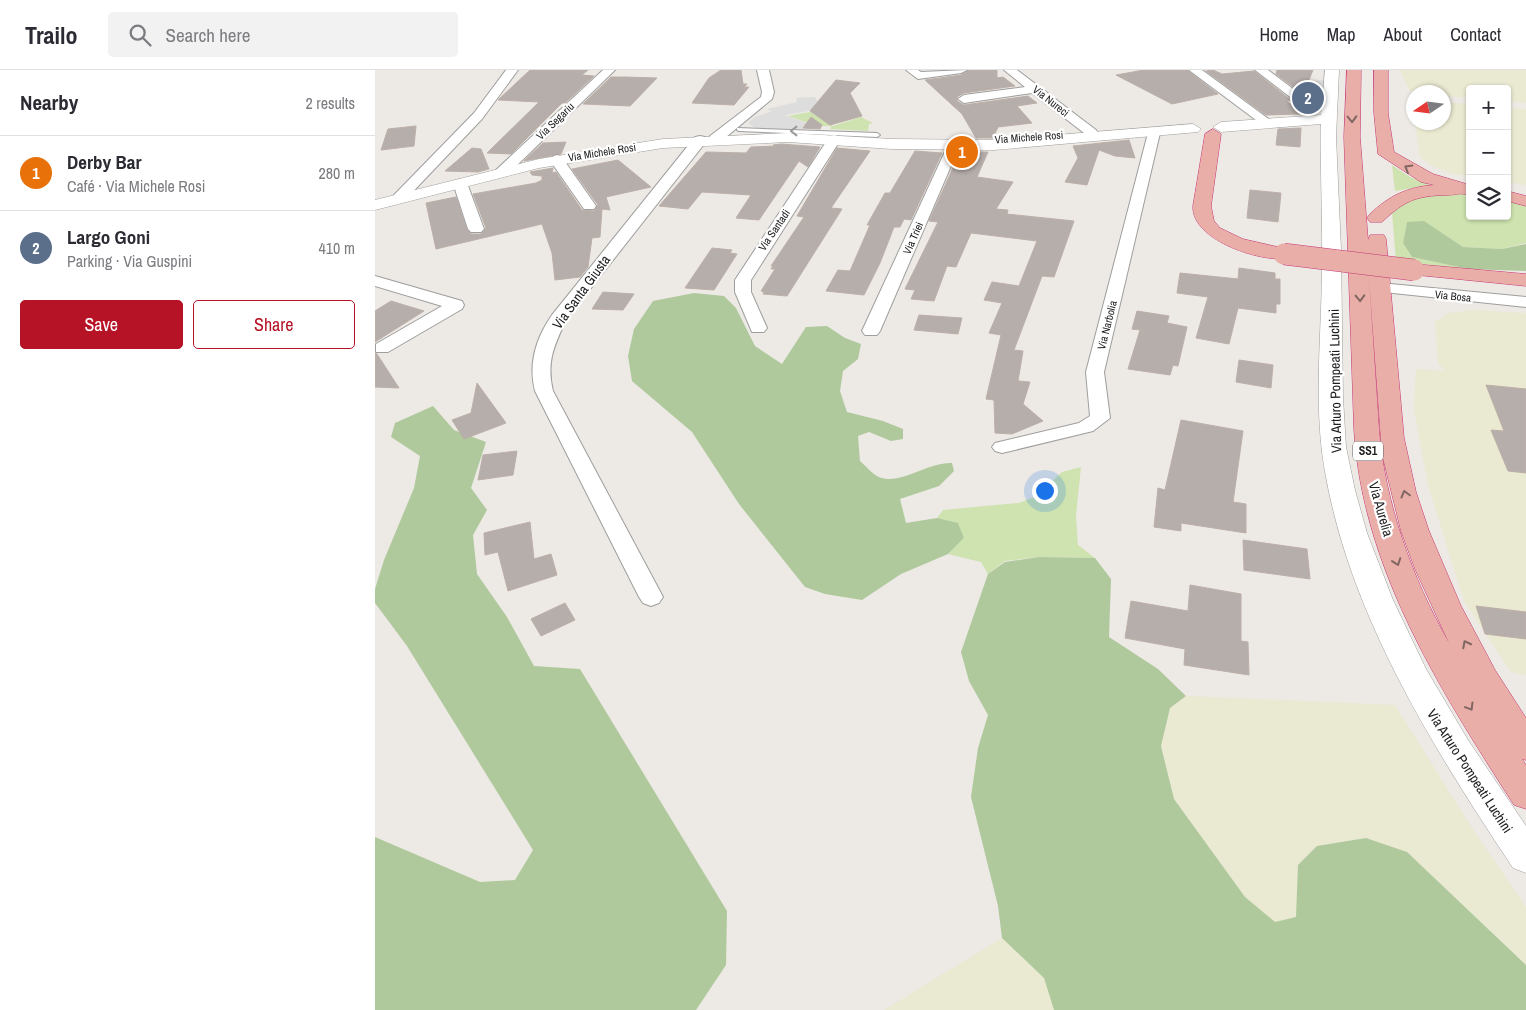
<!DOCTYPE html>
<meta charset="utf-8">
<style>
:root{--surface:#fff;--page:#f2f2f3;--text:#2b2b33;--muted:#7c7c81;--line:#e1e1e2;--accent:#b61426}
body{margin:0;font-family:"Archivo Narrow",sans-serif;background:var(--page);color:var(--text)}
.controls{position:absolute;right:15px;top:15px;display:grid;overflow:hidden;border-radius:5px;box-shadow:0 1px 4px #0004}
.controls button{width:45px;height:45px;display:grid;place-items:center;padding:0;border:0;border-bottom:1px solid var(--line);background:var(--surface);color:var(--text);font:25px sans-serif}
.compass{position:absolute;left:1031px;top:15px;width:45px;height:45px;border-radius:50%;background:var(--surface);box-shadow:0 1px 4px #0004;rotate:257deg}
.you{position:absolute;left:669px;top:420px;width:18px;height:18px;margin:-12px;border:4px solid #fff;border-radius:50%;background:#1a73e8;box-shadow:0 0 0 8px #1a73e833}
.badge{display:grid;place-items:center;width:32px;height:32px;border-radius:50%;background:var(--accent);color:#fff;font-size:16px;font-weight:700}
.pin{position:absolute;translate:-50% -50%;border:2px solid #fff;box-shadow:0 1px 5px #0006}
.list{margin:0;padding:0;list-style:none}
h2{display:flex;justify-content:space-between;align-items:center;height:65px;margin:0;padding:0 20px;font-size:21px}
h2 small{font-size:16px;font-weight:400;color:var(--muted)}
.list li{display:grid;grid-template-columns:32px 1fr auto;gap:15px;align-items:center;box-sizing:border-box;height:75px;padding:0 20px;border-top:1px solid var(--line)}
.list b{display:block;font-size:19px;white-space:nowrap}
.list p{margin:0;font-size:16px;white-space:nowrap;color:var(--muted)}
.list em{font-size:16px;font-style:normal;color:var(--muted)}
.actions{display:flex;gap:10px;padding:15px 20px}
.actions a{flex:1;padding:11px 0;border:1px solid var(--accent);border-radius:5px;text-align:center;font-size:18px;color:var(--accent)}
.actions .main{background:var(--accent);color:#fff}
.icon{flex:none;width:28px;height:28px;fill:none;stroke:currentColor;stroke-width:2;stroke-linecap:round;stroke-linejoin:round}
.map{position:relative;flex:none;width:1151px;height:940px;overflow:hidden}
header{display:flex;align-items:center;gap:30px;box-sizing:border-box;height:70px;padding:0 25px;background:var(--surface);border-bottom:1px solid var(--line)}
header strong{font-size:24px}
nav{display:flex;gap:28px;margin-inline-start:auto;font-size:18px}
.search{width:350px;height:45px;background:var(--page);display:flex;align-items:center;gap:12px;box-sizing:border-box;padding:0 18px;border-radius:5px;color:var(--muted);font-size:19px}
main{display:flex}
aside{flex:1;background:var(--surface)}
.map>svg:first-child{display:block}
.farmland{fill:#eae9d1}
.grass{fill:#cee3af}
.forest{fill:#afc99d}
.parking{fill:#ddd}
.building{fill:#b6aeaa;stroke:#bdafa8}
.lines{fill:none;stroke-linecap:round;stroke-linejoin:round}
.service-casing{stroke:#9e9e9e;stroke-width:2}
.minor-casing{stroke:#9e9e9e;stroke-width:2}
.tertiary-casing{stroke:#9e9e9e;stroke-width:1}
.trunk-casing{stroke:#c73677;stroke-width:1}
.service{fill:#fff;fill-rule:evenodd}
.minor{fill:#fff;fill-rule:evenodd}
.tertiary{fill:#fff;fill-rule:evenodd}
.trunk{fill:#e8aea7;fill-rule:evenodd}
.trunk-bridge-casing{stroke:#c73677;stroke-width:22;stroke-linecap:butt}
.trunk-bridge{stroke:#e8aea7;stroke-width:21}
.oneway{stroke:#826662}
.oneway2{stroke:#999}
.labels{text-anchor:middle;stroke-width:4.5;stroke-linejoin:round;paint-order:stroke}
.far-street-label{font-size:11px;fill:#1d1d1d;stroke:#fff}
.shield{fill:#fff;stroke:#616161;stroke-width:1}
.shield-label{font-size:12px;font-weight:bold;fill:#1d1d1d}
.street-label{font-size:14px;fill:#1d1d1d;stroke:#fff}
</style>
<header>
<strong>Trailo</strong>
<div class="search"><svg class="icon" aria-label="search" viewBox="0 0 24 24"><circle cx="10" cy="10" r="6"/><path d="M15 15l6 6"/></svg>Search here</div>
<nav><a>Home</a><a>Map</a><a>About</a><a>Contact</a></nav>
</header>
<main>
<aside>
<h2>Nearby<small>2 results</small></h2>
<ul class="list">
<li><span class="badge" style="background:#e8710a">1</span><div><b>Derby Bar</b><p>Café · Via Michele Rosi</p></div><em>280 m</em></li>
<li><span class="badge" style="background:#5c6f8a">2</span><div><b>Largo Goni</b><p>Parking · Via Guspini</p></div><em>410 m</em></li>
</ul>
<div class="actions"><a class="main">Save</a><a>Share</a></div>
</aside>
<div class="map">
<svg width="1151" height="940" viewBox="0 0 1151 940">
<rect width="100%" height="100%" fill="#ede9e4"/>
<g class="farmland">
<polygon points="1025,0 1151,0 1151,33 1132,31 1132,19 1095,19 1095,28 1069,26 1068,22 1035,21"/>
<polygon points="1069,32 1095,34 1095,106 1077,104 1057,96 1045,87 1040,53 1068,52"/>
<polygon points="1132,38 1151,39 1151,115 1132,112"/>
<polygon points="1098,240 1151,243 1151,605 1136,602 1089,531 1053,415 1039,339 1041,299 1070,301 1063,293 1060,252 1074,243"/>
<polygon points="811,626 1020,635 1097,758 1151,837 1151,895 1032,782 991,768 942,776 923,795 922,847 900,852 870,827 799,729 786,676 795,638"/>
<polygon points="627,868 669,908 679,940 509,940"/>
</g>
<g class="grass">
<polygon points="435,42 458,56 486,47 498,53 494,54 493,61 455,59 456,56 442,56 413,46"/>
<polygon points="1017,95 1035,107 1055,115 1020,121"/>
<polygon points="1041,124 1095,124 1095,146 1132,146 1132,130 1151,136 1151,173 1127,179 1088,177 1049,152 1032,152 1028,173 1037,187 1093,199 1021,191 1017,142"/>
<polygon points="706,397 701,446 703,475 720,488 664,487 630,491 613,504 606,492 573,484 589,468 583,454 562,448 568,440 644,433 661,426 687,402"/>
</g>
<g class="forest">
<polygon points="1049,151 1088,177 1127,179 1151,174 1151,201 1093,199 1037,187 1028,173 1032,152"/>
<path d="M319,223L349,226L361,238L380,276L407,294L431,257L452,256L470,268L486,274L483,289L468,301L465,321L472,342L508,351L528,359V369L516,371L494,362L483,366L485,391C491,396 497,404 504,407C525,416 552,392 577,393L579,401L564,416L525,429L531,453L562,448L583,453L589,468L573,484L526,504L487,530L450,524L430,517L364,434L317,362L257,311L253,286L259,259L278,231Z"/>
<polygon points="58,336 79,360 111,372 96,418 112,440 98,465 102,504 132,547 159,596 205,599 352,841 351,895 321,940 0,940 0,767 105,812 140,810 158,780 32,576 0,533 0,519 9,490 39,418 45,386 16,367 20,353"/>
<polygon points="664,487 720,488 736,509 734,567 783,599 811,626 795,638 786,676 799,729 870,827 900,852 921,847 923,795 942,776 991,768 1032,782 1151,895 1151,940 679,940 669,908 627,868 623,836 596,727 603,678 613,645 594,611 586,582 613,504 630,492"/>
</g>
<g class="parking">
<polygon points="950,10 950,40 935,46 914,29 919,28 917,25 929,24 939,11"/>
<polygon points="440,27 446,39 410,45 442,57 441,59 393,60 382,59 373,53 380,47 397,41 392,39 422,32 421,28"/>
</g>
<g class="building">
<polygon points="155,0 213,0 207,5 219,6 190,33 187,33 136,84 112,83 164,32 123,30"/>
<polygon points="346,0 366,0 368,14 372,14 369,17 374,17 359,35 317,33 334,8"/>
<polygon points="594,0 622,0 622,8 628,7 640,16 589,23 582,27 582,31 589,35 653,26 662,33 642,36 657,53 623,57 618,68 601,68 587,44 550,10 586,5"/>
<polygon points="769,0 812,0 843,24 797,34 741,5"/>
<polygon points="838,0 847,4 879,1 917,31 911,30 926,44 891,45 831,1"/>
<polygon points="902,0 938,0 928,24 901,4"/>
<polygon points="236,7 250,7 282,8 255,36 208,34"/>
<polygon points="461,10 485,13 475,23 487,46 455,55 435,41"/>
<polygon points="436,47 447,55 445,59 428,58"/>
<polygon points="41,56 39,76 6,80 13,59"/>
<polygon points="926,58 925,77 901,75 903,59"/>
<polygon points="754,70 760,88 740,86 724,80 712,115 690,112 703,88 698,76"/>
<polygon points="191,72 186,84 149,91 168,73"/>
<polygon points="406,74 445,77 433,97 424,91 384,150 361,148 376,125 327,122 313,139 284,136 331,82 371,83 376,77 401,76 398,75"/>
<polygon points="97,78 106,79 114,99 103,102 70,101"/>
<polygon points="462,78 495,81 456,138 467,139 412,226 388,224 389,222 386,221 400,199 396,199 398,196 396,196 429,147 422,146"/>
<polygon points="540,81 567,83 536,150 529,149 525,157 519,157 505,193 489,225 451,221 463,200 475,201 495,155 492,155 510,123 515,123"/>
<polygon points="585,82 613,82 602,107 638,112 621,139 633,140 632,144 699,151 679,207 667,206 639,280 648,281 643,311 655,312 648,334 668,351 637,364 620,363 619,330 611,329 626,265 614,263 627,233 609,230 617,212 644,216 662,171 596,163 581,197 572,196 559,231 536,229 540,220 530,219 563,152 554,151"/>
<polygon points="243,90 276,117 231,127 235,140 227,139 225,167 217,168 213,197 205,207 180,210 177,183 167,154 61,179 51,133 81,127 92,160 96,164 106,164 111,158 98,124 161,113 167,110 167,106 157,105 155,102 178,98 177,103 181,102 207,140 219,141 223,135 197,99"/>
<polygon points="875,120 906,123 903,152 872,148"/>
<polygon points="337,178 357,180 355,183 362,184 339,220 310,218"/>
<polygon points="864,198 900,203 900,209 905,209 905,234 901,234 901,243 863,238 854,274 821,268 833,227 802,223 805,203 863,209"/>
<polygon points="228,222 259,224 248,240 217,239"/>
<polygon points="16,231 49,241 0,272 0,241"/>
<polygon points="762,241 794,246 792,253 812,257 803,296 798,295 795,305 753,299 765,260 757,259"/>
<polygon points="544,245 587,248 583,264 539,260"/>
<polygon points="0,283 2,284 24,318 0,317"/>
<polygon points="864,290 898,295 896,318 861,312"/>
<polygon points="102,313 131,353 89,369 77,350 96,343"/>
<polygon points="1111,315 1151,319 1151,403 1133,401 1116,360 1129,361"/>
<polygon points="806,350 868,361 858,432 871,434 871,463 806,453 806,461 779,457 783,418 790,420"/>
<polygon points="142,381 138,405 103,410 108,385"/>
<polygon points="155,452 159,489 176,484 182,505 133,521 123,482 110,485 109,463"/>
<polygon points="868,470 932,479 935,509 869,500"/>
<polygon points="815,515 866,524 866,571 873,572 874,605 809,595 810,579 750,568 756,531 813,541"/>
<polygon points="190,533 200,550 166,566 156,549"/>
<polygon points="1101,536 1151,542 1151,569 1110,564"/>
</g>
<g class="lines">
<g class="service-casing">
<polygon id="service" points="362,58 502,63 505,65 502,67 364,61 362,60"/>
</g>
<g class="minor-casing">
<g id="minor">
<polygon points="131,0 143,0 107,49 29,131 19,131 17,128 19,125 99,43"/>
<polygon points="228,0 240,0 131,106 121,106 119,103 121,100"/>
<polygon points="382,0 394,0 399,22 397,29 345,72 335,72 334,69 335,66 386,27 387,22"/>
<polygon points="531,0 543,0 546,2 592,0 586,3 543,9"/>
<polygon points="629,0 642,0 721,60 723,63 721,66 713,66 657,23 589,33 583,29 589,25 650,17"/>
<polygon points="814,0 827,0 899,53 897,56 889,56"/>
<polygon points="880,0 893,0 938,34 936,37 928,37"/>
<polygon points="779,59 785,63 729,302 735,348 718,361 627,383 620,381 617,377 620,373 704,353 715,346 711,302 773,63"/>
<polygon points="460,65 466,69 376,210 376,222 392,258 389,262 377,262 360,222 360,210 455,66"/>
<path d="M325,66L330,67L331,70L330,73L191,250C179,276 171,292 178,321L288,527L284,533L276,536L268,533L264,527L160,321C153,294 161,268 177,245L320,67Z"/>
<polygon points="579,71 585,75 505,261 502,265 490,265 487,261 573,75"/>
<polygon points="181,85 186,86 219,133 221,136 219,139 209,139 174,89"/>
<polygon points="85,109 92,113 109,159 106,162 96,162 93,159 78,113"/>
<polygon points="0,206 87,231 89,235 87,239 13,282 1,282 1,274 67,236 0,216"/>
<polygon points="1005,213 1151,227 1151,237 999,221 997,218 999,215"/>
</g>
</g>
<g class="tertiary-casing">
<g id="tertiary">
<path d="M950,0H964L961,67L966,180L968,328L971,377L980,420L992,463L1018,530L1051,599L1093,670L1151,756V803L1138,798C1059,679 977,549 951,407C938,341 946,272 947,205C948,155 945,104 946,54L846,62L838,57L846,52L946,45Z"/>
<polygon points="818,54 826,59 823,62 619,80 517,79 413,72 288,78 164,98 0,140 0,130 164,89 288,69 413,63 517,69 619,70"/>
</g>
</g>
<g class="trunk-casing">
<g id="trunk">
<path d="M972,0H986L985,67L993,170L995,165H1009L1011,169L1029,368L1041,422L1054,461L1086,536L1120,600L1151,648V690L1147,689L1151,695V739L1139,735C1066,621 987,498 979,359L969,67ZM994,208L1007,384L1026,461L1040,499L1074,573C1037,508 1010,433 1004,359Z"/>
<path d="M999,0H1013V43L1019,82L1058,104L1095,115V125C1081,122 1084,125 1072,125C1041,126 1030,130 1007,152H995L992,148L995,144C1014,126 1032,117 1059,115L1046,112L1003,84L999,43Z"/>
<path d="M838,59L846,64L836,136L839,151L845,158L868,169L916,180L919,184L916,188C890,194 816,171 818,136L830,64Z"/>
<polygon points="1132,121 1151,126 1151,136 1132,131"/>
<polygon points="1039,194 1151,204 1151,216 1032,204 1029,200 1032,196"/>
</g>
</g>
<use href="#service" class="service"/>
<use href="#minor" class="minor"/>
<use href="#tertiary" class="tertiary"/>
<use href="#trunk" class="trunk"/>
<g class="trunk-bridge-casing">
<polyline id="trunk-bridge" points="909,184 1039,200"/>
</g>
<use href="#trunk-bridge" class="trunk-bridge"/>
</g>
<defs><path id="oneway-chevron" d="M-2-3.5L2.5 0L-2 3.5" fill="none" stroke-width="1.6" stroke-linecap="round" stroke-linejoin="round" transform="scale(1.25)"/></defs>
<g class="oneway">
<use href="#oneway-chevron" transform="translate(977 49) rotate(88)"/>
<use href="#oneway-chevron" transform="translate(1033 98) rotate(-149)"/>
<use href="#oneway-chevron" transform="translate(985 228) rotate(88)"/>
<use href="#oneway-chevron" transform="translate(1030 424) rotate(-105)"/>
<use href="#oneway-chevron" transform="translate(1022 492) rotate(70)"/>
<use href="#oneway-chevron" transform="translate(1091 574) rotate(-117)"/>
<use href="#oneway-chevron" transform="translate(1095 637) rotate(59)"/>
</g>
<use class="oneway2" href="#oneway-chevron" transform="translate(419 61) rotate(-180)"/>
<g class="labels">
<g class="far-street-label">
<text transform="translate(676 31) rotate(38)" y="4">Via Nureci</text>
<text transform="translate(180 51) rotate(-44)" y="4">Via Segariu</text>
<text transform="translate(654 67) rotate(-4)" y="4">Via Michele Rosi</text>
<text transform="translate(227 82) rotate(-9)" y="4">Via Michele Rosi</text>
<text transform="translate(399 160) rotate(-56)" y="4">Via Santadi</text>
<text transform="translate(538 168) rotate(-66)" y="4">Via Triei</text>
<text transform="translate(1078 226) rotate(6)" y="4">Via Bosa</text>
<text transform="translate(732 255) rotate(-76)" y="4">Via Narbolia</text>
</g>
<rect class="shield" x="978" y="371.5" width="30" height="19" rx="4"/>
<g class="shield-label">
<text x="993" y="385">SS1</text>
</g>
<g class="street-label">
<text transform="translate(206 222) rotate(-54)" y="5">Via Santa Giusta</text>
<text transform="translate(960 311) rotate(-91)" y="5">Via Arturo Pompeati Luchini</text>
<text transform="translate(1006 439) rotate(74)" y="5">Via Aurelia</text>
<text transform="translate(1095 701) rotate(57)" y="5">Via Arturo Pompeati Luchini</text>
</g>
</g>
</svg>
<div class="controls">
<button>+</button>
<button>−</button>
<button><svg class="icon" aria-label="layers" viewBox="0 0 24 24"><path d="M12 4l9 5-9 5-9-5zM3 14l9 5 9-5"/></svg></button>
</div>
<svg class="compass" viewBox="-18 -18 36 36"><path d="M0-13l5 13h-10z" fill="#e53935"/><path d="M0 13l5-13h-10z" fill="#7c7c81"/></svg>
<div class="you"></div>
<div class="pin badge" style="left:587px;top:82px;background:#e8710a">1</div>
<div class="pin badge" style="left:933px;top:28px;background:#5c6f8a">2</div>
</div>
</main>
